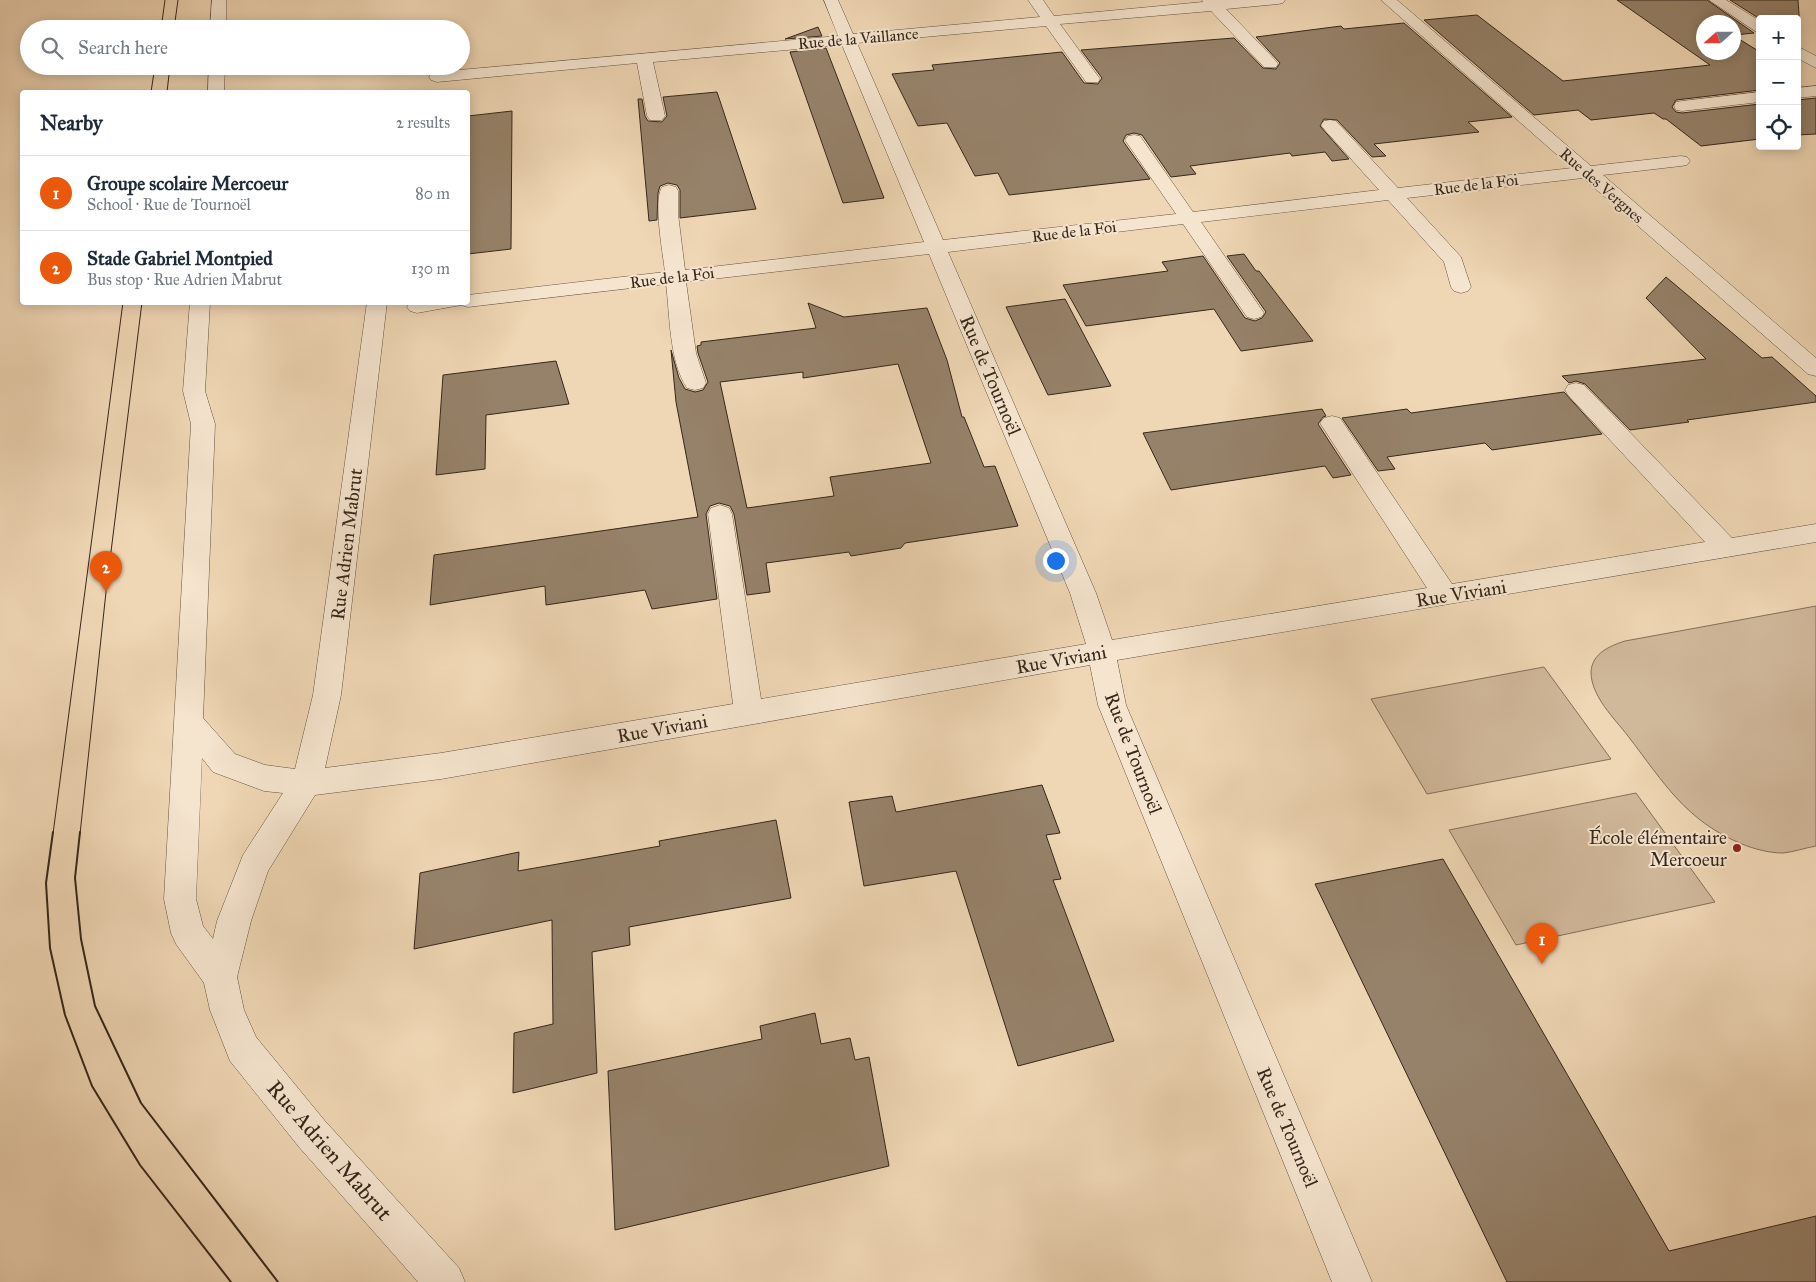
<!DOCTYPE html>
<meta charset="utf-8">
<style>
:root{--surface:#fff;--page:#f6f6f7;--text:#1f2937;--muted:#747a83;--line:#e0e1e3;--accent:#ea580c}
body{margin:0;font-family:"IM FELL Great Primer",serif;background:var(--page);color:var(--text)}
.controls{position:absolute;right:15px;top:15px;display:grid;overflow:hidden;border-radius:5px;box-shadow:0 2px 12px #0003}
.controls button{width:45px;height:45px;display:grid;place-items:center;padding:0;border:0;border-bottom:1px solid var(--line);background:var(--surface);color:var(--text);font:25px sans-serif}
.compass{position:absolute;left:1696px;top:15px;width:45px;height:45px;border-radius:50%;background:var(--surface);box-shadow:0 2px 12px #0003;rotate:249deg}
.you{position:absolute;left:1055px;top:560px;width:18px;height:18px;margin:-12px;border:4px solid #fff;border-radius:50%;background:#1a73e8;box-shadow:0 0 0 8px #1a73e833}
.badge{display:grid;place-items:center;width:32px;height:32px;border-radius:50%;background:var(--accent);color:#fff;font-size:16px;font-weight:700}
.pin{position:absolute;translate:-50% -41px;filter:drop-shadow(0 1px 2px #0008)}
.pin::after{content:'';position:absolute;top:26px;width:18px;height:15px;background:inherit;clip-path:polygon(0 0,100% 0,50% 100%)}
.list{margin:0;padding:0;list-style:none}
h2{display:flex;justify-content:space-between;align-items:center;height:65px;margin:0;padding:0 20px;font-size:21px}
h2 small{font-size:16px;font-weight:400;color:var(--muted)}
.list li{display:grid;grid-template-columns:32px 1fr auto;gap:15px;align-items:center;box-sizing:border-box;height:75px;padding:0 20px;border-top:1px solid var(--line)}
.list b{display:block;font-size:19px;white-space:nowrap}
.list p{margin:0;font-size:16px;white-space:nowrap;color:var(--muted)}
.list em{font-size:16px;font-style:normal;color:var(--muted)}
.icon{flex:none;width:28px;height:28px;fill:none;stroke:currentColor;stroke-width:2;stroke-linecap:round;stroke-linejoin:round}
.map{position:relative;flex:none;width:1816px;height:1282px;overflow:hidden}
.search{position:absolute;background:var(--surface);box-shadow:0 2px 12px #0003;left:20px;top:20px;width:450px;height:55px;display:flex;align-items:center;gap:12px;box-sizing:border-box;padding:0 18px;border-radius:28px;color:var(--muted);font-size:19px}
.panel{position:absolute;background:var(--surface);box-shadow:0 2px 12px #0003;left:20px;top:90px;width:450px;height:215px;border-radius:5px}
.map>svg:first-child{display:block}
.green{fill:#d0b89a;stroke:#83705a}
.building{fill:#96826a;stroke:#36271a;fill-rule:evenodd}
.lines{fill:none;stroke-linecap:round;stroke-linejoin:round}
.minor-casing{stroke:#645340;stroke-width:1}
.minor{fill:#f5e4ce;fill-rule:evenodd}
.tram-far1{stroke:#36271a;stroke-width:1}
.tram{stroke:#36271a;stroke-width:2}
.poi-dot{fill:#8f2418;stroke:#f5e4ce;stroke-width:2}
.labels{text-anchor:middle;stroke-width:4;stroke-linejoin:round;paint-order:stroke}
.far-street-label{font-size:16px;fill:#36271a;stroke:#f5e4ce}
.street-label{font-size:19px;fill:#36271a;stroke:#f5e4ce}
.poi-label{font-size:19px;fill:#36271a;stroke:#f5e4ce;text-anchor:end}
.near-street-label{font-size:22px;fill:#36271a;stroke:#f5e4ce}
</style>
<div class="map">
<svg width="1816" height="1282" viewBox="0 0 1816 1282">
<rect width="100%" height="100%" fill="#efd6b4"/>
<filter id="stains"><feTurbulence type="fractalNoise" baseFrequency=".004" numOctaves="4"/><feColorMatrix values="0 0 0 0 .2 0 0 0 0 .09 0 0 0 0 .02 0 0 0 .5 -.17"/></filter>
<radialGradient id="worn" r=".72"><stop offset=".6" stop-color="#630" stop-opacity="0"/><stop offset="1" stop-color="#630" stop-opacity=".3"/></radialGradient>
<g class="green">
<path d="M1816,606V846C1805,848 1793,852 1783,853C1769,853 1754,849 1742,844C1686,821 1664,783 1628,736C1614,718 1591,696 1591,672C1592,653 1610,646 1625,641Z"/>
<polygon points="1544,667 1611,759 1427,794 1371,699"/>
<polygon points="1636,793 1715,902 1516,945 1449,830"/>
</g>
<g class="building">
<polygon points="1617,0 1707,0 1754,33 1734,35 1734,22 1704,22 1704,52 1734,52 1734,36 1760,52 1760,90 1676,100 1672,107 1676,112 1682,113 1760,104 1760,139 1701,146 1666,119 1663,119 1654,113 1591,120 1578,110 1534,115 1424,20 1477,15 1563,81 1710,65"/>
<polygon points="1730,0 1798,0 1800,28 1797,28 1797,19 1760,19"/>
<polygon points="1404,23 1512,117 1468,122 1479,132 1374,144 1386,156 1372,157 1337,120 1324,119 1320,126 1349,159 1332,161 1325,152 1292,156 1290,153 1190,166 1196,174 1171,177 1142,135 1134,133 1126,135 1123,141 1150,179 1009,195 998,173 975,176 947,123 918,126 892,74 934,70 932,65 1062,52 1084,83 1098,84 1102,78 1081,50 1234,38 1263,68 1276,69 1280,63 1256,37 1341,26 1344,29"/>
<polygon points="818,27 822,36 785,39"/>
<polygon points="826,48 884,198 843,203 790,52"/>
<polygon points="717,92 756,209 680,218 680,190 677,185 668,183 660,186 658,193 657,220 649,221 638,99 642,99 645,116 648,121 662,122 667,116 663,97"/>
<polygon points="1816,98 1816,134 1797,135 1797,100"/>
<polygon points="512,111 511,249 468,254 468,116"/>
<polygon points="1244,254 1256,271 1259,271 1313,341 1241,351 1214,309 1086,326 1063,285 1168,271 1162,262 1203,256 1245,318 1255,321 1262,318 1266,312 1227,256"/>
<polygon points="1666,277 1762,358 1772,357 1816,396 1816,402 1687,420 1689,422 1630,430 1585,384 1576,381 1569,383 1562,376 1706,359 1646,298"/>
<polygon points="1065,299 1111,386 1048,395 1006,307"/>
<path d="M808,303L844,317L927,308L947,360L962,417H964L984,467L995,466L1018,526L905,543L901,548L851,556L849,552L766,563L770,592L747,595L734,514L730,506L719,503L710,506L706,514L717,599L652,609L645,590L546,605L545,586L430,605L434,555L698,517L676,402L671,350L679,378L685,389L695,392L703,390L708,382L698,353L697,346L701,345V342L816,328ZM898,364L931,463L830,477L834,496L747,508L720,382L803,372V378Z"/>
<polygon points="556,361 569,404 486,415 485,469 436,475 443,375"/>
<polygon points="1564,392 1602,434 1492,450 1485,443 1387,457 1395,469 1378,471 1342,418 1407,409 1411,413"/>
<polygon points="1322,409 1326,416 1323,417 1318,424 1351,475 1333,478 1325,466 1171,490 1143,433"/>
<polygon points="1042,785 1060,833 1046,835 1061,879 1053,880 1114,1041 1018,1066 956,871 864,886 849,802 892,796 896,812"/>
<polygon points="776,820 791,898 629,927 630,945 592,952 597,1073 513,1093 514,1033 553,1024 552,920 414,949 420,873 519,852 518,871 660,846 659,841"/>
<polygon points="1443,859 1669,1251 1816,1216 1816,1282 1507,1282 1315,884"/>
<polygon points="815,1013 821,1044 850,1038 855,1060 869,1057 889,1166 615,1230 608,1071 762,1039 760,1026"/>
</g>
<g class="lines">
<g class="minor-casing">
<g id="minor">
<polygon points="212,0 226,0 226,29 210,29"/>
<path d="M824,0H838L853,34L1040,17L1028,0H1043L1054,16L1203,2L1202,0H1285L1283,3L1278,4L1226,9L1276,61L1278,64L1276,67H1264L1211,11L1060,24L1100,79L1098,82H1086L1046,26L857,43L943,240L1176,214L1125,140L1128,136L1134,135L1140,136L1193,212L1379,190L1324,129L1321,125L1324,121L1330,120L1336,121L1398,188L1572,168L1381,0H1397L1591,166L1681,156L1687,157L1690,161L1687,165L1681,166L1603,175L1816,358V376L1808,374L1583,178L1407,198L1461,257L1471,287L1468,291L1461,293L1454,291L1451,287L1444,262L1388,200L1201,222L1264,313L1261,317L1254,319L1247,317L1183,224L948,252L1096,593L1112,640L1427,588L1320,423L1324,418L1332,416L1340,418L1452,584L1705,542L1568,395L1565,390L1568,385L1576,383L1584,385L1732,538L1816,524V542L1117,660L1126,705L1372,1282H1332L1098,705L1090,665L441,779L315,795L268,871L251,921L237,977L244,1010L256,1037L325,1121L459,1268L465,1282H418L299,1147L230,1061L210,1010L204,983L176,944L171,933L164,899L191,424L183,391L190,302H210L205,391L215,424L203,718L235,754L265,765L295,769L313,695L367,302H387L341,695L325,768L441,753L733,704L708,514L711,508L720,505L729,508L732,514L761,699L1086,644L1070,593L929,254L686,282L696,353L706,383L703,388L695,390L687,388C669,361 670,315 666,284L468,307L461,305L417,313L410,311L407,307L410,302H468V295L665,272C663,254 653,201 662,187L669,185L676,187L678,191V214L685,270L924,242L842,45L653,62L665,116L662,120H650L647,116L637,63L437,82L431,80L429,77L431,74L437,72L838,36ZM202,758L213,772L264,791L283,793L243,855L217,921L213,939L203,926L196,899Z"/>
<polygon points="1709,0 1726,0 1760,21 1760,33 1755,31"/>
<polygon points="1797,46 1816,56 1816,68 1797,58"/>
<polygon points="209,66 225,66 224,92 208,92"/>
<polygon points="1816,86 1816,96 1797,98 1797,88"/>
<polygon points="1760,92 1760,102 1682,111 1676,110 1674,106 1676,102 1682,101"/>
</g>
</g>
<use href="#minor" class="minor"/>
<g class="tram-far1">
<polyline points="161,29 165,0"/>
<polyline points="174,29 178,0"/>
<polyline points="151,92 155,66"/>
<polyline points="167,92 170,66"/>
<polyline points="53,834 123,302"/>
<polyline points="80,834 106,592 142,302"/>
</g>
<g class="tram">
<polyline points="53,832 46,883 50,948 65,1015 92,1086 140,1165 231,1282"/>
<polyline points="80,832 75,878 81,939 95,1006 141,1103 278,1282"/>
</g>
</g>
<circle class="poi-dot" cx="1737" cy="848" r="5"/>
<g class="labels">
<g class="far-street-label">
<text transform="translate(858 38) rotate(-5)" y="6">Rue de la Vaillance</text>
<text transform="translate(1476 184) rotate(-7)" y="6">Rue de la Foi</text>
<text transform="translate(1602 185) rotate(41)" y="6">Rue des Vergnes</text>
<text transform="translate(1074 231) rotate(-7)" y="6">Rue de la Foi</text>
<text transform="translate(672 277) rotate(-7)" y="6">Rue de la Foi</text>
</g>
<g class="street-label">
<text transform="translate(991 375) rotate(67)" y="7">Rue de Tournoël</text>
<text transform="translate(346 544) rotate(-83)" y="7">Rue Adrien Mabrut</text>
<text transform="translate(1461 593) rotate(-9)" y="7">Rue Viviani</text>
<text transform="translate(1061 659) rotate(-10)" y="7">Rue Viviani</text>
<text transform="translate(662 728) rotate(-10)" y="7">Rue Viviani</text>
<text transform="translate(1134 753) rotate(69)" y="7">Rue de Tournoël</text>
<text transform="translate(1288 1127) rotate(67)" y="7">Rue de Tournoël</text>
</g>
<g class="poi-label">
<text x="1727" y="844">École élémentaire<tspan x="1727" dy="22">Mercoeur</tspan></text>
</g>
<g class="near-street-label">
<text transform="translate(330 1150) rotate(49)" y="8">Rue Adrien Mabrut</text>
</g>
</g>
<rect width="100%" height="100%" filter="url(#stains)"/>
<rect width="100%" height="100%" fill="url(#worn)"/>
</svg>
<div class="controls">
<button>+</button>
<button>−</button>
<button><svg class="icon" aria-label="locate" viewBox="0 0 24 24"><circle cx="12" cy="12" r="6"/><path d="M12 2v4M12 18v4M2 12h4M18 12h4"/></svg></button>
</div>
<svg class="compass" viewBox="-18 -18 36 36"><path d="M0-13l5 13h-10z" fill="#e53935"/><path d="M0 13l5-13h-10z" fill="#747a83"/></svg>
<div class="you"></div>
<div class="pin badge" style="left:1542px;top:964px">1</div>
<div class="pin badge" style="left:106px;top:592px">2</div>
<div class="search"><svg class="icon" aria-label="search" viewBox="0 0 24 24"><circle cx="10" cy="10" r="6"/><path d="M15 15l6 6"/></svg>Search here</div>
<section class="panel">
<h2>Nearby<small>2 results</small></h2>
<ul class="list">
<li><span class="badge">1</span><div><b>Groupe scolaire Mercoeur</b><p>School · Rue de Tournoël</p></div><em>80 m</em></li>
<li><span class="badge">2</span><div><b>Stade Gabriel Montpied</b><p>Bus stop · Rue Adrien Mabrut</p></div><em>130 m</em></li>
</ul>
</section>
</div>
